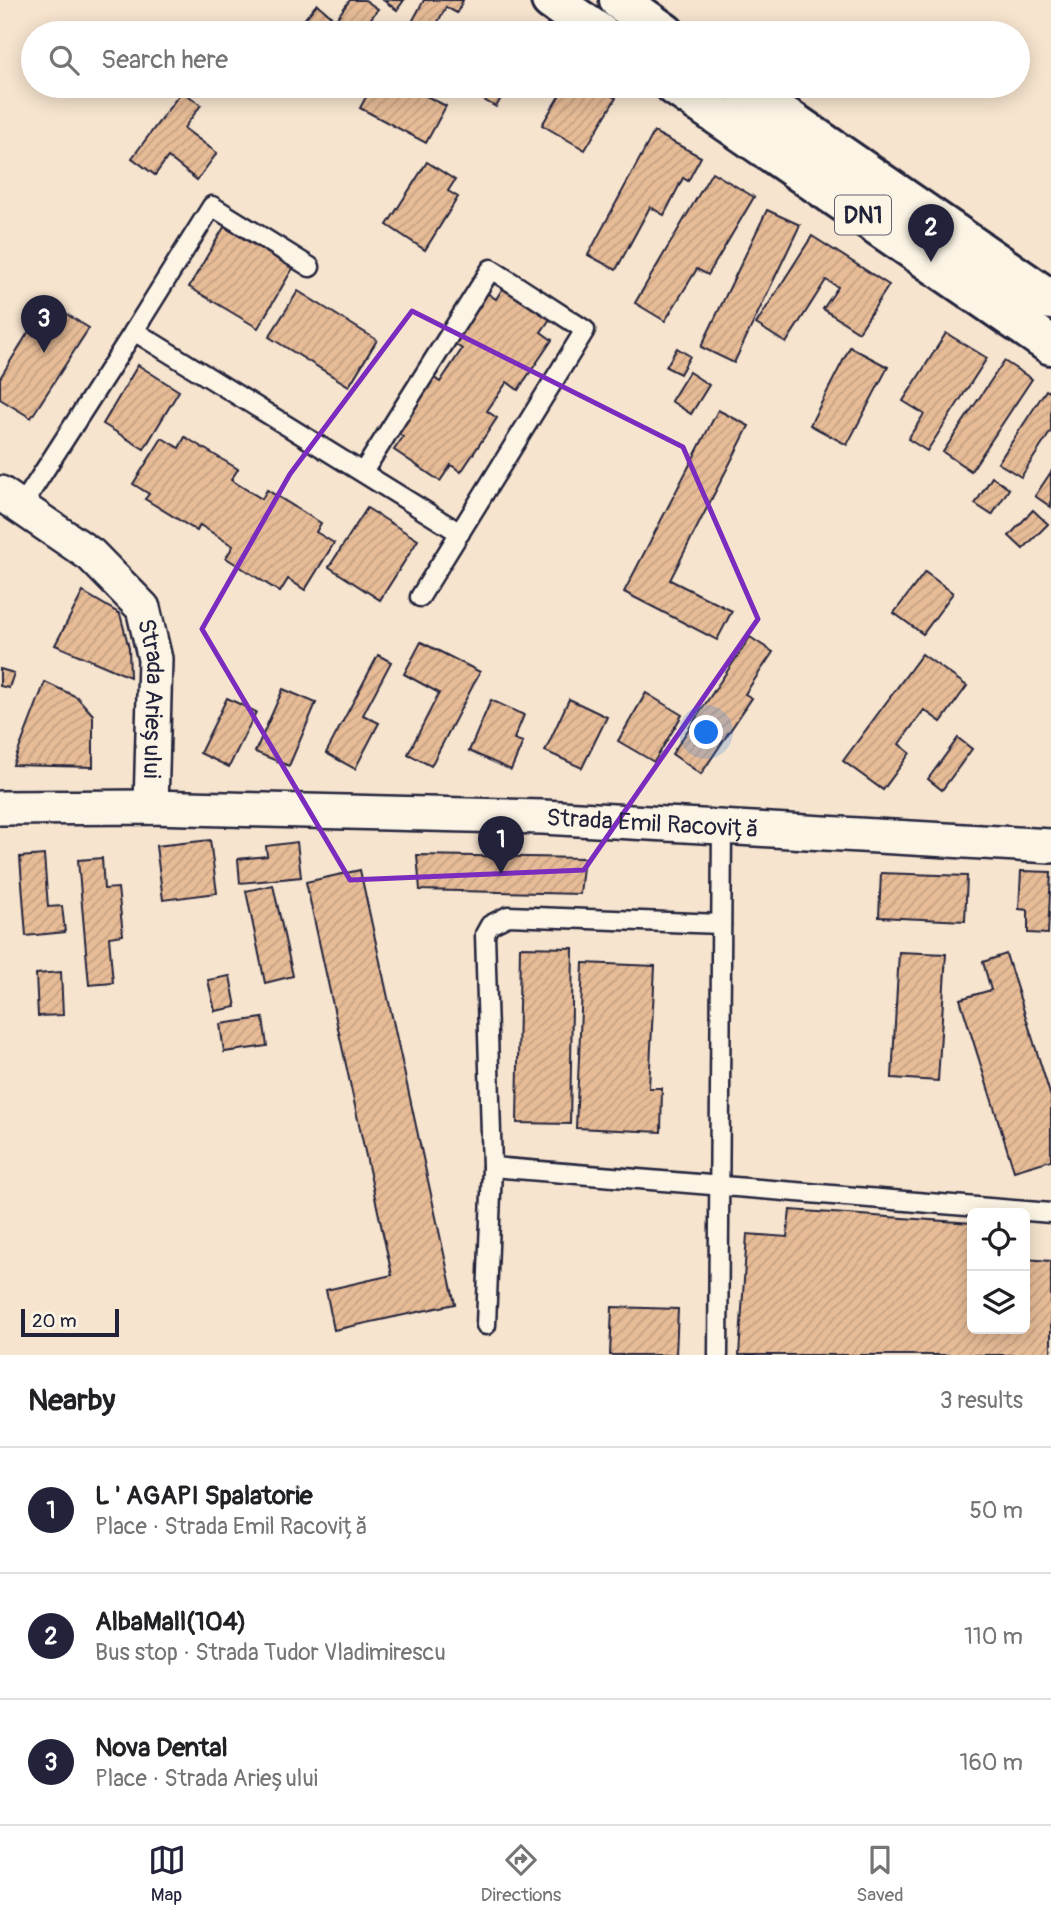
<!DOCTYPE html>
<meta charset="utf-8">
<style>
:root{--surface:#fff;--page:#f6f6f6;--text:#202124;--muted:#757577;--line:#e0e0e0;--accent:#22223b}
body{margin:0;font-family:Pangolin,sans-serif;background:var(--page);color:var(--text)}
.controls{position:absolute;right:21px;bottom:21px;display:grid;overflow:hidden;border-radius:10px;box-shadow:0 4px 18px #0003}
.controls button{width:63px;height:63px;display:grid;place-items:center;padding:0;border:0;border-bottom:2px solid var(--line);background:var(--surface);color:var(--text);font:35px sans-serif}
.scale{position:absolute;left:21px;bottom:18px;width:98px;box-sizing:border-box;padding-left:7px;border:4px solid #22223b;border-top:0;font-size:19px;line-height:24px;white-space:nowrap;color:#22223b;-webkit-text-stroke:5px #fcf5e5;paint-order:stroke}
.you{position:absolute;left:707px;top:733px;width:24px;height:24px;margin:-18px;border:5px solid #fff;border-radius:50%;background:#1a73e8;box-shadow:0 0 0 10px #1a73e833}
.badge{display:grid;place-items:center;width:46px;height:46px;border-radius:50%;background:var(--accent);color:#fff;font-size:23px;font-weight:700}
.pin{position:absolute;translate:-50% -58px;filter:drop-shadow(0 2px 4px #0008)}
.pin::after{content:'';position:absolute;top:37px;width:24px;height:21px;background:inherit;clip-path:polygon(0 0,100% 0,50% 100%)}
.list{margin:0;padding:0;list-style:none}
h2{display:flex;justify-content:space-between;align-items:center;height:91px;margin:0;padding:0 28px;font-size:30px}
h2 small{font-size:23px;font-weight:400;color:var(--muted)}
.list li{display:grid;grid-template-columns:46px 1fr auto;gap:21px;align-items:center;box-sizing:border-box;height:126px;padding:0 28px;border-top:2px solid var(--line)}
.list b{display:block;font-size:26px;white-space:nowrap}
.list p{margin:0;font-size:23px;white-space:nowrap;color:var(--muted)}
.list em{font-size:23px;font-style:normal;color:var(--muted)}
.icon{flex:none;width:38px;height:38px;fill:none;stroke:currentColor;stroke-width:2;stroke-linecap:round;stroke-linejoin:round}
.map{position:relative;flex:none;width:1051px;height:1355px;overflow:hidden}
.search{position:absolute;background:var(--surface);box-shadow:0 4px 18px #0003;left:21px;right:21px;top:21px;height:77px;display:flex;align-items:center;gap:18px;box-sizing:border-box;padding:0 24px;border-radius:38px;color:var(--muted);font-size:26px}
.sheet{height:469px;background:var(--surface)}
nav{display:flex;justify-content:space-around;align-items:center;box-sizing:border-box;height:98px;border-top:2px solid var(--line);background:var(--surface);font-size:19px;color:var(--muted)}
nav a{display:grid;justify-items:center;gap:4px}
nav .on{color:var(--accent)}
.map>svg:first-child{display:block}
.building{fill:url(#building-hatch);stroke:#22223b;stroke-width:2}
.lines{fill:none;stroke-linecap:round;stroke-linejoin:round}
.service-casing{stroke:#22223b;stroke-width:23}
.minor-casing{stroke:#22223b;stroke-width:38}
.primary-casing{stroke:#22223b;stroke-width:44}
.service{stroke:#fcf5e5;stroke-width:18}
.minor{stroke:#fcf5e5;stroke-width:33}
.primary{stroke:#fcf5e5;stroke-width:38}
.marked{fill:none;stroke:#7b2cbf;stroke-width:5;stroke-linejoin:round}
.labels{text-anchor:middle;stroke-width:7;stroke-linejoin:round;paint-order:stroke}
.shield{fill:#fcf5e5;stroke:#63616e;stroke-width:2}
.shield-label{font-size:23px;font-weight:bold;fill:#22223b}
.street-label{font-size:24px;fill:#22223b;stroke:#fcf5e5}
</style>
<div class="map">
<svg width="1051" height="1355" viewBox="0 0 1051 1355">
<defs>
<pattern id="building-hatch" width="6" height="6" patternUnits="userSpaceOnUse" patternTransform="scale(1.75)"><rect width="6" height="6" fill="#e7bc97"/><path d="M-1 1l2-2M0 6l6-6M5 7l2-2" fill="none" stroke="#c6a183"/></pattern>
</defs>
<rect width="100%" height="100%" fill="#f6e4ce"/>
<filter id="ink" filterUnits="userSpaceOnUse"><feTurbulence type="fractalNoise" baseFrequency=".0143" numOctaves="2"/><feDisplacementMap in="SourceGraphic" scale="14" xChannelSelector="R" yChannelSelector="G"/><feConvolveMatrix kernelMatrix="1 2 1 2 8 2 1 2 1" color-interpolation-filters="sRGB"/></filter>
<g filter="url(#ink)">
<g class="building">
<polygon points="350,0 365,0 378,9 360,33 326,33"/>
<polygon points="383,0 404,0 397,10"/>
<polygon points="424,0 463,0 457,13 446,7 434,29 442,33 406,33"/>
<polygon points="317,4 332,17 318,33 302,22"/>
<polygon points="372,86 407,86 446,106 426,143 360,108"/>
<polygon points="464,86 508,86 496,107 463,88"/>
<polygon points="565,86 594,86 616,98 585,150 542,125"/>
<polygon points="182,91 201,105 184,128 217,153 197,180 168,157 155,175 132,158"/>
<polygon points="654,132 701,157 688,181 683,178 664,215 650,207 616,270 588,255"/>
<polygon points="427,162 455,180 448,191 458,197 425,250 387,225"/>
<polygon points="712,172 754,197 708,275 697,269 665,321 635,303"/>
<polygon points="767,210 800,225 734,363 701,347"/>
<polygon points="224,227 293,268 258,328 189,287"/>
<polygon points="812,236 889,285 859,332 823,309 838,287 826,280 786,343 756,324"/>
<polygon points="503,288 550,319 541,332 552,340 518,390 507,382 487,411 497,418 461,472 451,465 440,481 394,450 403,437 395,432 433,377 440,382 462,349 450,341 484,291 496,299"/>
<polygon points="298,291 377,340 349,386 269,337"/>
<polygon points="47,302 89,328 31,418 0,399 0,378"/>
<polygon points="946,333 987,358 927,451 908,439 924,414 903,401"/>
<polygon points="850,347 888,367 847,445 810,425"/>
<polygon points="677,348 690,356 680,374 666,367"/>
<polygon points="1004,361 1032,379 971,471 943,452"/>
<polygon points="138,365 179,391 144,449 103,424"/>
<polygon points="689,372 709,385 691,414 671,401"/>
<polygon points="1046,390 1051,393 1051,431 1021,477 998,463"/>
<polygon points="718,410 749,426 670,580 732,611 717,640 624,592"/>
<polygon points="185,437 238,469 231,480 262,499 267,490 321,523 316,532 334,543 305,590 288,579 280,592 226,558 233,546 200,525 197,531 145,499 149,494 133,484 162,438 179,448"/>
<polygon points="1051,472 1051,507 1035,496"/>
<polygon points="992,477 1009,489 992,515 975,504"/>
<polygon points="367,508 418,540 380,600 329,567"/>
<polygon points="1033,510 1048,524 1023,549 1009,536"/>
<polygon points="925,572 953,593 923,634 894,613"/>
<polygon points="83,592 120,614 129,648 130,677 55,645"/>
<polygon points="750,637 773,652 745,694 752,698 701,774 672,754"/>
<polygon points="421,642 480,672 431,766 408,754 439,693 404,674"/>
<polygon points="922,654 967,686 941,722 924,710 899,744 910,753 883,790 843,761"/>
<polygon points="378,655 391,662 363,715 379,723 355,769 326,753"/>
<polygon points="0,669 14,673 9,688 0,686"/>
<polygon points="45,682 77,697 93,715 93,767 13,765"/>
<polygon points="283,689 316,703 289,766 255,752"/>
<polygon points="646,693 682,715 654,762 618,741"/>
<polygon points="227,698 256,712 229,767 200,753"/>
<polygon points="569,699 607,717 582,768 545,751"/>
<polygon points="491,700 524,715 514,739 523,742 511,770 469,751"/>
<polygon points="958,738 972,749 942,790 928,779"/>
<polygon points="210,840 217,893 163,900 156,846"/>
<polygon points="297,842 301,877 240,883 238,859 267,856 266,846"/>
<polygon points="44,855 48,907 62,906 65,932 26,936 20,857"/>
<polygon points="417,855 584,858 580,894 420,890"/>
<polygon points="102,858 104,889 118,888 123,935 109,937 113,983 89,985 78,860"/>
<polygon points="360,870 455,1304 334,1330 326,1290 392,1275 306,882"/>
<polygon points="1021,871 1051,872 1048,934 1028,933 1028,910 1019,909"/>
<polygon points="881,873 967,876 965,921 879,917"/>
<polygon points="273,885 293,976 265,983 246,891"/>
<polygon points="520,947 573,948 570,1124 517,1123"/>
<polygon points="899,952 946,954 938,1081 892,1078"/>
<polygon points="1006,954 1051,1097 1051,1160 1014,1171 960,999 991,990 983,962"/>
<polygon points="583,963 655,966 649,1088 662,1088 661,1132 576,1128"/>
<polygon points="61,972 63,1015 38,1016 36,974"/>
<polygon points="230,976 236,1007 215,1011 208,980"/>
<polygon points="263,1018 267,1046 224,1052 220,1024"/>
<polygon points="790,1210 972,1223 972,1329 1025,1329 1025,1259 1051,1261 1051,1355 739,1355 747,1234 787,1237"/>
<polygon points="612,1307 678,1309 676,1355 610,1355"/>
</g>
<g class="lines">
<g class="service-casing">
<g id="service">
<polyline points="134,331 212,206 310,267"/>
<polyline points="363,472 491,269 585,330 420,597"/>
<polyline points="21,507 134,331 460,533"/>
<polyline points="492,1167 1051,1213"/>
<polyline points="486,1325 492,1167 485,934 490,925 508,916 721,924"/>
<polyline points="718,1355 722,828"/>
</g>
</g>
<g class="minor-casing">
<g id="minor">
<path id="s1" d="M0,493L91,555L143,608L155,659L151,807"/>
<path id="s2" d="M0,808L151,807L543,817L1051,846"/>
</g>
</g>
<g class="primary-casing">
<g id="primary">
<polyline points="551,0 599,33"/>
<polyline points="619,0 665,33"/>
<polyline points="675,86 1051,345"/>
<polyline points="741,86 1051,300"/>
</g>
</g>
<use href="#service" class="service"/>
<use href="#minor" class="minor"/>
<use href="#primary" class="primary"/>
</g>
</g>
<path class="marked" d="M412,311L683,447L758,619L584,870L350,880L202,629L290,474Z"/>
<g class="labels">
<rect class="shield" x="835" y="195.5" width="56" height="39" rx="5"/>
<g class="shield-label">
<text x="863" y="223">DN1</text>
</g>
<g class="street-label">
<text dy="8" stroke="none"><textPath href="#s1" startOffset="276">Strada Arieșului</textPath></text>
<text dy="8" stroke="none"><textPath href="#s2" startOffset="653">Strada Emil Racoviță</textPath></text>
</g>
</g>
</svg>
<div class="controls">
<button><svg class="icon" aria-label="locate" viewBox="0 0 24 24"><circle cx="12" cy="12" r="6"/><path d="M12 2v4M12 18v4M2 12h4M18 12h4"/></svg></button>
<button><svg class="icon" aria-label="layers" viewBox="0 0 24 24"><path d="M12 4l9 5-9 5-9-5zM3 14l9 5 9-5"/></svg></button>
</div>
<div class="scale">20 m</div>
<div class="you"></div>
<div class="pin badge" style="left:501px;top:874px">1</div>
<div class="pin badge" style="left:931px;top:262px">2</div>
<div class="pin badge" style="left:44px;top:353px">3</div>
<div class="search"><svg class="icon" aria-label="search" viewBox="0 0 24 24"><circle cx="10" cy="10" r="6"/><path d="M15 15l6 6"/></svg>Search here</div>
</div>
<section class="sheet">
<h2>Nearby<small>3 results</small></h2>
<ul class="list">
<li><span class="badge">1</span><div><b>L ' AGAPI Spalatorie</b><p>Place · Strada Emil Racoviță</p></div><em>50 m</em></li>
<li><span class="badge">2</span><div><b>AlbaMall(104)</b><p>Bus stop · Strada Tudor Vladimirescu</p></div><em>110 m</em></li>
<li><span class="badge">3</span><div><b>Nova Dental</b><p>Place · Strada Arieșului</p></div><em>160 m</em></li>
</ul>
</section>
<nav>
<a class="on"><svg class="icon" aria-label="map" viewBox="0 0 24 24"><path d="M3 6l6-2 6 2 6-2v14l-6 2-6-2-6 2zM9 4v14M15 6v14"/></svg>Map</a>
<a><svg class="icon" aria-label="directions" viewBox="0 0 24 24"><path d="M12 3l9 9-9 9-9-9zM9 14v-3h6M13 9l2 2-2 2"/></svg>Directions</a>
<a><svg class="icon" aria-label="saved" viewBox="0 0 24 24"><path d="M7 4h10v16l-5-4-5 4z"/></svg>Saved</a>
</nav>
